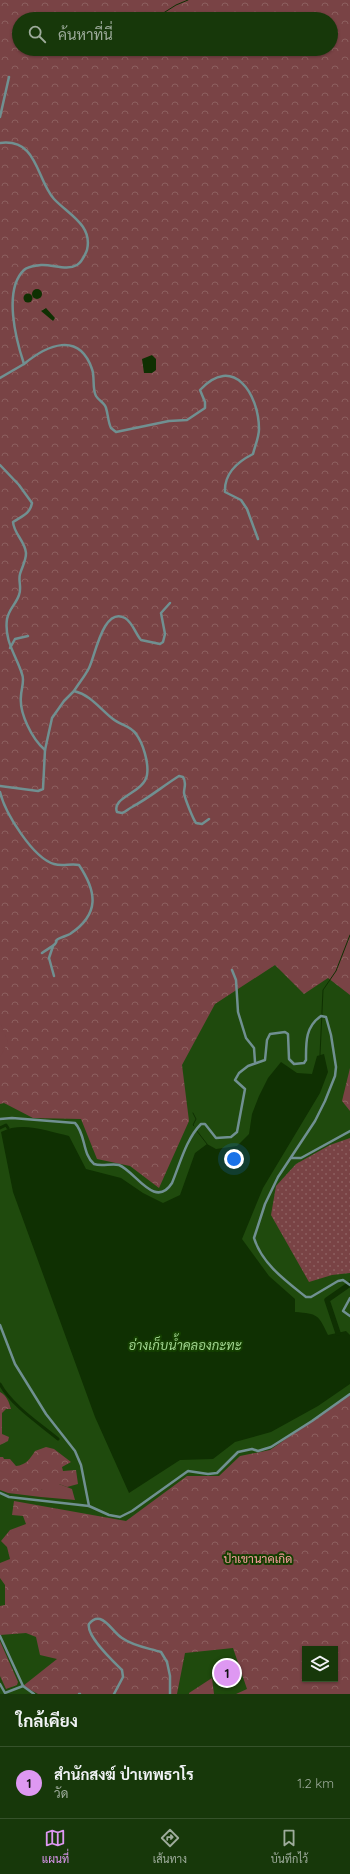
<!DOCTYPE html>
<html lang="th">
<meta charset="utf-8">
<style>
:root{--surface:#17380a;--page:#203f13;--text:#f1f3f6;--muted:#9eac9c;--line:#36522b;--accent:#de98f2}
body{margin:0;font-family:Quicksand,Sarabun,sans-serif;background:var(--page);color:var(--text)}
.controls{position:absolute;right:12px;bottom:12px;display:grid;overflow:hidden;border-radius:0px;box-shadow:0 1px 3px #0004}
.controls button{width:36px;height:36px;display:grid;place-items:center;padding:0;border:0;border-bottom:1px solid var(--line);background:var(--surface);color:var(--text);font:20px sans-serif}
.you{position:absolute;left:234px;top:1159px;width:14px;height:14px;margin:-10px;border:3px solid #fff;border-radius:50%;background:#1a73e8;box-shadow:0 0 0 6px #1a73e833}
.badge{display:grid;place-items:center;width:26px;height:26px;border-radius:50%;background:var(--accent);color:#111;font-size:13px;font-weight:700}
.pin{position:absolute;translate:-50% -50%;border:2px solid #fff;box-shadow:0 1px 4px #0006}
.list{margin:0;padding:0;list-style:none}
h2{display:flex;justify-content:space-between;align-items:center;height:52px;margin:0;padding:0 16px;font-size:17px}
h2 small{font-size:13px;font-weight:400;color:var(--muted)}
.list li{display:grid;grid-template-columns:26px 1fr auto;gap:12px;align-items:center;box-sizing:border-box;height:72px;padding:0 16px;border-top:1px solid var(--line)}
.list b{display:block;font-size:15px;white-space:nowrap}
.list p{margin:0;font-size:13px;white-space:nowrap;color:var(--muted)}
.list em{font-size:13px;font-style:normal;color:var(--muted)}
.icon{flex:none;width:22px;height:22px;fill:none;stroke:currentColor;stroke-width:2;stroke-linecap:round;stroke-linejoin:round}
.map{position:relative;flex:none;width:350px;height:1694px;overflow:hidden}
.search{position:absolute;background:var(--surface);box-shadow:0 1px 3px #0004;left:12px;right:12px;top:12px;height:44px;display:flex;align-items:center;gap:10px;box-sizing:border-box;padding:0 14px;border-radius:22px;color:var(--muted);font-size:15px}
.sheet{height:124px;background:var(--surface)}
nav{display:flex;justify-content:space-around;align-items:center;box-sizing:border-box;height:56px;border-top:1px solid var(--line);background:var(--surface);font-size:11px;color:var(--muted)}
nav a{display:grid;justify-items:center;gap:2px}
nav .on{color:var(--accent)}
.map>svg:first-child{display:block}
.grass{fill:url(#grass-dots)}
.forest{fill:url(#forest-crowns);fill-rule:evenodd}
.green{fill:#794345}
.water{fill:#0f3002}
.lines{fill:none;stroke-linecap:round;stroke-linejoin:round}
.stream{stroke:#0f3002;stroke-width:1}
.canal{stroke:#0f3002;stroke-width:3}
.river{stroke:#0f3002;stroke-width:5.5}
.street{stroke:#709091;stroke-width:2.5}
.labels{text-anchor:middle;stroke-width:4;stroke-linejoin:round;paint-order:stroke}
.park-label{font-size:12px;fill:#fea1a3;stroke:#143f00}
.water-label{font-size:13px;font-style:italic;fill:#a0d58e;stroke:#143f00}
</style>
<div class="map">
<svg width="350" height="1694" viewBox="0 0 350 1694">
<defs>
<pattern id="grass-dots" width="8" height="8" patternUnits="userSpaceOnUse"><rect width="8" height="8" fill="#794345"/><path d="M2 2h.1M6 6h.1" fill="none" stroke="#8c5f5f" stroke-width="1.8" stroke-linecap="round"/></pattern>
<pattern id="forest-crowns" width="20" height="18" patternUnits="userSpaceOnUse"><rect width="20" height="18" fill="#794345"/><path d="M2 6a3 3 0 1 1 6 0M12 15a3 3 0 1 1 6 0" fill="none" stroke="#8c5f5f"/></pattern>
</defs>
<rect width="100%" height="100%" fill="#1f4a0d"/>
<polygon class="grass" points="350,1138 350,1273 332,1275 309,1282 271,1215 276,1186 296,1164 330,1145"/>
<g class="forest">
<path d="M0,0H350V995L328,978L304,994L275,965L215,1004L182,1065L189,1121L159,1188L130,1166L97,1159L81,1119L33,1118L4,1103L0,1104ZM19,19H331V49H19Z"/>
<polygon points="350,1068 350,1111 342,1101"/>
<path d="M0,1392C7,1396 9,1402 11,1409H6L2,1413V1434L9,1437L8,1441L0,1445Z"/>
<path d="M350,1394V1694H236L247,1689L233,1648L185,1653L177,1694H38L23,1686L57,1659L40,1655L36,1637L26,1633L0,1635V1606L5,1605V1585L0,1578V1563L10,1559L7,1547L1,1541L10,1530L26,1524L23,1516L12,1515L14,1501L126,1521L187,1476H219L240,1456L270,1450ZM305,1649H335V1679H305Z"/>
<path d="M46,1447L54,1449L71,1462L62,1467L63,1471L76,1470L78,1484L67,1487L59,1484L41,1490V1497L8,1493L0,1490V1457H3L4,1459H10L16,1466C26,1465 30,1459 35,1451Z"/>
<polygon points="0,1641 18,1682 17,1685 6,1689 0,1676"/>
<polygon points="212,1678 214,1694 189,1694 189,1693"/>
</g>
<g class="green">
<polygon points="0,1022 8,1042 0,1057"/>
<polygon points="50,1484 59,1484 72,1489 75,1500 41,1497 41,1490"/>
</g>
<g class="water">
<circle cx="37" cy="294" r="5"/>
<circle cx="28" cy="298" r="4.5"/>
<polygon points="46,308 55,318 53,321 41,311"/>
<polygon points="152,355 156,359 156,370 152,373 144,373 142,359"/>
<path d="M324,1054L328,1072L320,1093L263,1188L242,1239L269,1276L295,1299V1312C318,1314 318,1314 328,1335L346,1331L350,1335V1384L318,1406L271,1432L235,1442L213,1459L180,1460L129,1493L95,1417L13,1192L1,1132C22,1121 47,1131 69,1136L86,1169L121,1178L143,1193L163,1203L180,1195L195,1153L207,1144L216,1149L237,1146L249,1134L252,1114L259,1096L268,1078L281,1062L297,1073L312,1074L317,1056Z"/>
</g>
<g class="lines">
<g class="stream">
<polyline points="154,19 176,5 188,0"/>
<polyline points="320,1055 323,990 336,971 350,935"/>
<polyline points="193,1113 196,1119 193,1125 194,1126"/>
<polyline points="197,1131 207,1144"/>
</g>
<g class="canal">
<polyline points="0,1128 6,1125 8,1128"/>
<path d="M0,1384C11,1405 40,1424 58,1439"/>
</g>
<polyline class="river" points="338,1333 327,1300 350,1284"/>
<g class="street">
<polyline points="0,117 9,77"/>
<path d="M0,143C38,138 36,179 54,199C68,214 93,225 87,250C85,255 82,262 77,265C67,271 52,264 41,265C35,266 28,266 24,270C3,290 16,340 24,364L0,378"/>
<path d="M24,364C47,345 79,331 92,369C95,377 92,389 96,396C99,401 105,403 106,408C108,414 108,422 111,428L116,432L169,421L187,420L205,408V402L200,390C233,354 259,394 259,429C259,437 255,446 253,454C237,462 224,473 225,492L241,500L247,509L258,539"/>
<path d="M0,465L19,485L32,503C30,514 22,516 13,522C14,534 25,541 26,553C26,561 22,567 20,574C18,581 22,588 19,595C16,604 9,609 7,619C4,641 16,655 22,674C25,681 21,689 21,696C19,713 32,739 45,750"/>
<polyline points="10,648 15,639 28,636"/>
<path d="M74,691C79,683 85,676 89,668C95,657 103,606 125,618C133,623 135,633 141,640L160,644L163,642L165,634L161,613L170,603"/>
<path d="M0,786L38,791L43,789L45,750L52,718L64,701L74,691C91,695 100,709 113,719C120,725 131,726 136,734C143,743 149,763 147,775C144,793 111,797 117,812L122,813C126,812 128,809 132,807C149,798 163,786 179,776L183,777C187,782 184,787 184,793C185,799 193,819 196,823L202,824L209,819"/>
<path d="M0,792C5,813 33,858 54,864C63,867 70,863 79,865C97,892 100,914 70,934C66,936 62,937 58,939C53,943 59,939 55,944C52,947 46,950 42,953"/>
<polyline points="53,946 49,958 54,976"/>
<polyline points="232,970 236,980 238,1012 246,1038 254,1048 255,1062"/>
<path d="M0,1119L12,1118L75,1123C86,1134 82,1154 94,1164C102,1167 111,1163 119,1165C135,1171 155,1210 172,1183C180,1164 186,1139 201,1124H205L216,1138L231,1137L237,1132L245,1089L235,1080L239,1073L248,1066L265,1060L267,1040L270,1034L285,1032L288,1034L289,1059L294,1064L304,1063L306,1060C306,1043 305,1027 321,1016L326,1017L331,1035L336,1067L335,1076L325,1101L315,1121L278,1177L265,1204L254,1238C262,1264 286,1281 306,1297H311L338,1281L343,1280L350,1285"/>
<polyline points="291,1158 301,1158 350,1131"/>
<polyline points="350,1298 343,1311 350,1316"/>
<polyline points="0,1325 15,1364 46,1414 75,1451 81,1465 89,1506"/>
<polyline points="0,1493 9,1497 89,1506 109,1515 120,1517 132,1511 188,1471 208,1474 217,1473 238,1452 252,1449 258,1451 271,1447 312,1421 350,1394"/>
<polyline points="0,1636 23,1686 34,1694"/>
<polyline points="0,1684 5,1693 23,1686"/>
<polyline points="79,1694 80,1694"/>
<path d="M114,1694L123,1677L122,1670C113,1661 86,1636 89,1624C92,1620 95,1618 100,1619C109,1622 114,1633 122,1638C133,1646 148,1648 161,1652L167,1662L170,1676V1694"/>
</g>
</g>
<g class="labels">
<g class="park-label">
<text x="258" y="1563">ป่าเขานาคเกิด</text>
</g>
<g class="water-label">
<text x="185" y="1350">อ่างเก็บน้ำคลองกะทะ</text>
</g>
</g>
</svg>
<div class="controls">
<button><svg class="icon" aria-label="layers" viewBox="0 0 24 24"><path d="M12 4l9 5-9 5-9-5zM3 14l9 5 9-5"/></svg></button>
</div>
<div class="you"></div>
<div class="pin badge" style="left:227px;top:1673px">1</div>
<div class="search"><svg class="icon" aria-label="search" viewBox="0 0 24 24"><circle cx="10" cy="10" r="6"/><path d="M15 15l6 6"/></svg>ค้นหาที่นี่</div>
</div>
<section class="sheet">
<h2>ใกล้เคียง<small></small></h2>
<ul class="list">
<li><span class="badge">1</span><div><b>สำนักสงฆ์ ป่าเทพธาโร</b><p>วัด</p></div><em>1.2 km</em></li>
</ul>
</section>
<nav>
<a class="on"><svg class="icon" aria-label="map" viewBox="0 0 24 24"><path d="M3 6l6-2 6 2 6-2v14l-6 2-6-2-6 2zM9 4v14M15 6v14"/></svg>แผนที่</a>
<a><svg class="icon" aria-label="directions" viewBox="0 0 24 24"><path d="M12 3l9 9-9 9-9-9zM9 14v-3h6M13 9l2 2-2 2"/></svg>เส้นทาง</a>
<a><svg class="icon" aria-label="saved" viewBox="0 0 24 24"><path d="M7 4h10v16l-5-4-5 4z"/></svg>บันทึกไว้</a>
</nav>
